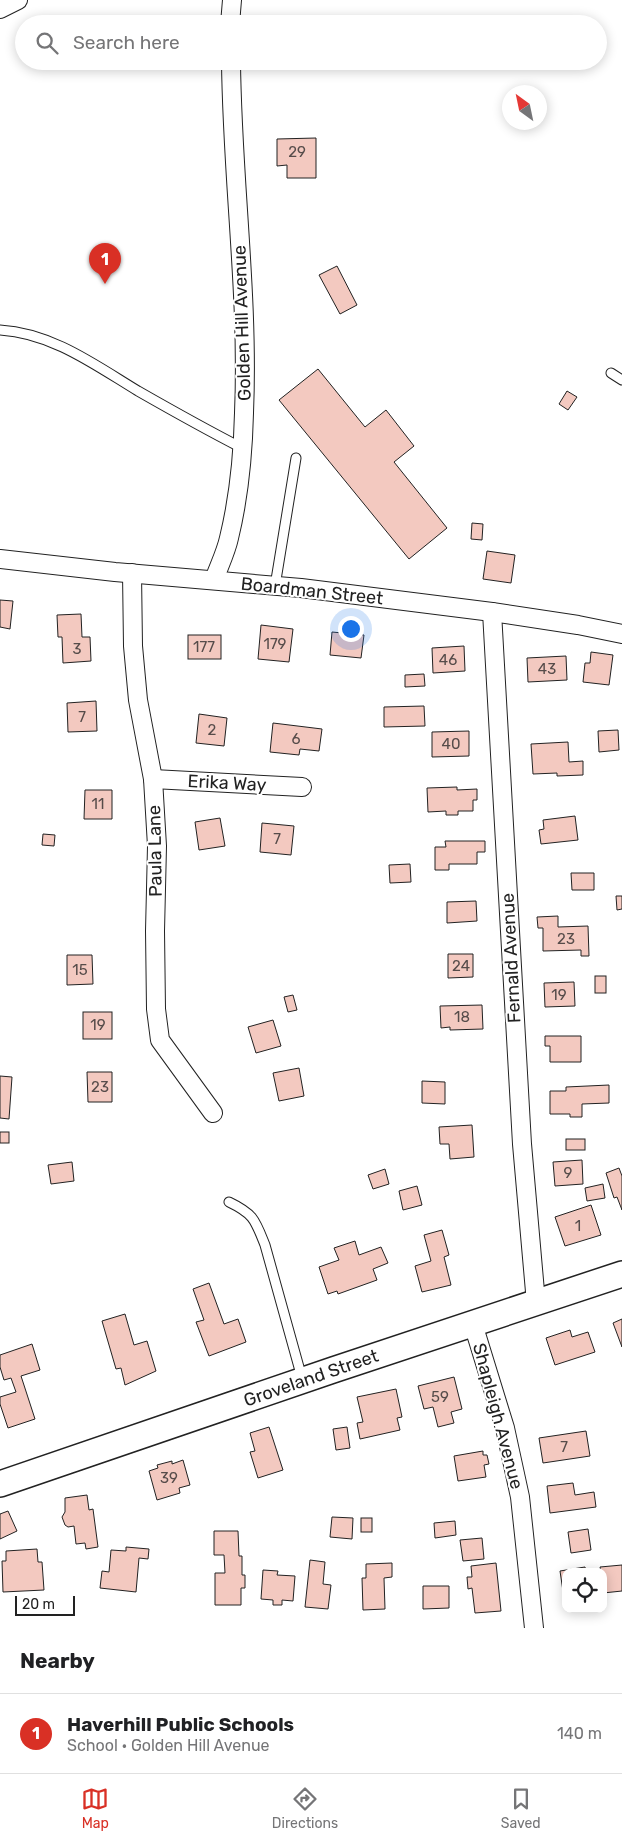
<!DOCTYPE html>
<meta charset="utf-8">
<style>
:root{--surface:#fff;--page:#f6f6f6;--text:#202124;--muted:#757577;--line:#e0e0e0;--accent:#d93025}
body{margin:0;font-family:Rubik,sans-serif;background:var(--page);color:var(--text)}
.controls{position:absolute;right:15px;bottom:15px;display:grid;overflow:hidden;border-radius:10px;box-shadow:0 2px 12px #0003}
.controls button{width:45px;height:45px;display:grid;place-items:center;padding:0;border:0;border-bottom:1px solid var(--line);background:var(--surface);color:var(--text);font:25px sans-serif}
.compass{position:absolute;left:502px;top:85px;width:45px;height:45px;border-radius:50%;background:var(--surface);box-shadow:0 2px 12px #0003;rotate:327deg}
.scale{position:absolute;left:15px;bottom:12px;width:60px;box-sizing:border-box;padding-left:5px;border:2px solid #222;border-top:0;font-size:14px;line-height:18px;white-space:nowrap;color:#222;-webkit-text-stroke:4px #fff;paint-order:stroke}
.you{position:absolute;left:350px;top:628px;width:18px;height:18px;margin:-12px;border:4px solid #fff;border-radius:50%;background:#1a73e8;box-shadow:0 0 0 8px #1a73e833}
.badge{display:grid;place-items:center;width:32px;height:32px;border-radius:50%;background:var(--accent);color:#fff;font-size:16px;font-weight:700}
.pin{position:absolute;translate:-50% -41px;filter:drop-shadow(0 1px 2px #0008)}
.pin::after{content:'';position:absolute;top:26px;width:18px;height:15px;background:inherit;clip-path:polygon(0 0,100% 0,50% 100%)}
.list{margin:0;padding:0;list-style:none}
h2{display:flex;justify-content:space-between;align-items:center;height:65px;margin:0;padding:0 20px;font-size:21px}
h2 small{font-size:16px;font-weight:400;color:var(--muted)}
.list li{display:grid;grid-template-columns:32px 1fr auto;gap:15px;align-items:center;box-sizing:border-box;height:80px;padding:0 20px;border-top:1px solid var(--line)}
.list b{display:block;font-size:19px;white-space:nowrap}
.list p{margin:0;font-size:16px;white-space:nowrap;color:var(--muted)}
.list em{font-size:16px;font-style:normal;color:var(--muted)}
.icon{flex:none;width:28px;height:28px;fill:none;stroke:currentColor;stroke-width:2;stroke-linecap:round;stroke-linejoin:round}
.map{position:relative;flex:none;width:622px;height:1628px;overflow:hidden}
.search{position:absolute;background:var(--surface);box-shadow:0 2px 12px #0003;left:15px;right:15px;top:15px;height:55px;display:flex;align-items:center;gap:12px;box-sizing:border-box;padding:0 18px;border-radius:28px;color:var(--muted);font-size:19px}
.sheet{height:145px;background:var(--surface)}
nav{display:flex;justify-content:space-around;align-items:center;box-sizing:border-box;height:70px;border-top:1px solid var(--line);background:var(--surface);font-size:14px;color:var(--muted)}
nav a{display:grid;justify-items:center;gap:2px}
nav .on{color:var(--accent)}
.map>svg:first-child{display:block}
.building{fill:#f3c9c0;stroke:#222}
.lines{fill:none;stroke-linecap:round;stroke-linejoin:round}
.lane-casing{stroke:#222;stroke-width:11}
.street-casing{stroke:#222;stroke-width:20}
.secondary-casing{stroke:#222;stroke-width:28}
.lane{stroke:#fff;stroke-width:9}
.street{stroke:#fff;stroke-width:18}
.secondary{stroke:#fff;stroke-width:25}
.labels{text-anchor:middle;stroke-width:4;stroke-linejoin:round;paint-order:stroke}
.number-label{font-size:15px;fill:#564c4a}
.street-label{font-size:18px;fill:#222;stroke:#fff}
</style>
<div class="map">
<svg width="622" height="1628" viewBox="0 0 622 1628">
<rect width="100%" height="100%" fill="#fff"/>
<g class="building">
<polygon points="316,138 316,178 287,178 287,165 277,166 277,139"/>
<polygon points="337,266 357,305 340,314 319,275"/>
<polygon points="318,369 365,427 386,410 414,446 394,462 447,528 409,559 279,400"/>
<polygon points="567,391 577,397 568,410 559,404"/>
<polygon points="472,523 483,524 482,540 471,539"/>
<polygon points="487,551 515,555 511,583 483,579"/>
<polygon points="0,600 13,601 10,629 0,627"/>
<polygon points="81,614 82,637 90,637 91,661 63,663 62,637 58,637 57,615"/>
<polygon points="261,625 293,629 289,662 258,659"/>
<polygon points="332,632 364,635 361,658 330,655"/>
<rect x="188" y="635" width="33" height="24"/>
<polygon points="464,646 465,671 433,673 432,648"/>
<polygon points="591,652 613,655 609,685 583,682 585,663 590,663"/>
<polygon points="566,656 567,680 528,682 527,658"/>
<polygon points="424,674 425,686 405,687 405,675"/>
<polygon points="96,701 97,731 68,732 67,703"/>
<polygon points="424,706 425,726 384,727 384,707"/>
<polygon points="199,714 227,718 224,746 196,743"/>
<polygon points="273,723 322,729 319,751 300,749 299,755 270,752"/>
<polygon points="618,730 619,750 599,752 598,731"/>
<polygon points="469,731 469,756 432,757 432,732"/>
<polygon points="568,742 569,762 583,761 583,775 557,776 557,773 533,774 531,744"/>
<polygon points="457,787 457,790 477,789 477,800 473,800 473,811 458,811 458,815 446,815 446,811 428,812 427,788"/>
<polygon points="85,790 112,790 112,819 84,819"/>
<polygon points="575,816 578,840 541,844 539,830 544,829 543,820"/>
<polygon points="220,818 225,846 199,850 195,822"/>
<polygon points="262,823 294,826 291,855 260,852"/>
<polygon points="43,834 55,835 54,846 42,845"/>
<polygon points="445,841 485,841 485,852 477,852 477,864 449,864 449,870 435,870 435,847 446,847"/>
<polygon points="410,864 411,882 390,883 389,865"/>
<polygon points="571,873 594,873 594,890 572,890"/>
<polygon points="616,896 622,896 622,909 617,910"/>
<polygon points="476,901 477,921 447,923 447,902"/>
<polygon points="558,916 558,927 588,926 589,956 581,956 581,950 543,951 543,928 538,928 537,917"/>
<polygon points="448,954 473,954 473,977 448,978"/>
<polygon points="67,955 92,955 93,984 67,985"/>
<rect x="595" y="976" width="11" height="17"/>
<polygon points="574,982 575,1006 545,1007 544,983"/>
<polygon points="293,995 297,1010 288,1012 284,997"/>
<polygon points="482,1005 483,1029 450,1030 450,1027 441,1028 440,1006"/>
<rect x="83" y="1012" width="29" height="27"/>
<polygon points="273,1020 281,1046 256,1053 248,1027"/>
<polygon points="545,1036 581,1036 581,1062 550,1062 550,1046 545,1046"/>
<polygon points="299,1068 304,1096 279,1101 273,1073"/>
<polygon points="87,1072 112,1072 112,1102 88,1102"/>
<polygon points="0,1076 12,1077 9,1119 0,1118"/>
<polygon points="422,1081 445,1082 445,1104 422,1103"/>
<polygon points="609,1085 609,1103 582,1104 582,1117 570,1117 570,1114 550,1114 550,1091 566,1091 566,1087"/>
<polygon points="472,1125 474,1157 450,1159 449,1144 440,1144 439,1127"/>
<rect x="0" y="1132" width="9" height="11"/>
<rect x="566" y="1139" width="19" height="11"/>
<polygon points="582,1160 583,1184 555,1186 553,1162"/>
<polygon points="72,1162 74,1181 51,1184 48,1165"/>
<polygon points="619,1168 622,1176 622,1210 617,1197 614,1198 606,1173"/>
<polygon points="385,1169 389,1184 373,1189 368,1175"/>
<polygon points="603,1184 605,1198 587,1201 585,1188"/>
<polygon points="417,1186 422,1205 403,1210 399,1191"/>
<polygon points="591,1205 601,1235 565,1246 555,1217"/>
<polygon points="442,1230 449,1255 444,1257 451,1285 422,1292 415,1266 431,1261 424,1235"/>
<polygon points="355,1241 359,1255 381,1247 388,1263 373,1269 377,1280 338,1294 337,1291 328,1294 319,1267 339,1260 334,1248"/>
<polygon points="209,1283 224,1324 238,1319 246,1342 209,1356 196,1322 204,1320 193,1289"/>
<polygon points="125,1314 134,1345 147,1341 156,1371 125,1385 121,1368 116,1369 102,1321"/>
<polygon points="622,1319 622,1347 613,1323"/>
<polygon points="570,1330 572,1337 588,1332 595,1352 555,1365 546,1338"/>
<polygon points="32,1344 40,1370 21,1376 35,1419 8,1428 0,1404 0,1397 16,1392 11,1378 4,1380 0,1367 0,1355"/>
<polygon points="454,1377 462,1409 451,1412 454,1423 438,1427 433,1407 424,1409 418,1386"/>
<polygon points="396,1389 402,1417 397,1418 400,1430 360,1439 357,1423 363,1422 357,1397"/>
<polygon points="269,1427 283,1470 258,1478 250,1452 255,1451 250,1433"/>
<polygon points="347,1427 350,1448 336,1450 333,1429"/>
<polygon points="586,1431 590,1456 543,1463 539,1438"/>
<polygon points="483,1451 483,1455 487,1455 489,1464 484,1465 486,1477 458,1481 454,1456"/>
<polygon points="183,1460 190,1485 179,1488 180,1493 157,1500 149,1471 158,1468 157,1465 172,1461 172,1464"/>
<polygon points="573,1483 575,1495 594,1492 596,1507 550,1513 547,1486"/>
<polygon points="87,1495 89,1510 93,1509 98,1547 86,1549 85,1543 76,1544 74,1526 68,1527 65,1525 62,1517 65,1512 65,1498"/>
<polygon points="8,1511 17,1531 0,1539 0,1514"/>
<polygon points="332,1517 353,1518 352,1539 330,1537"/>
<rect x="361" y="1518" width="11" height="14"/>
<polygon points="455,1521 456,1535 435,1538 434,1523"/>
<polygon points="588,1529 591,1550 571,1553 568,1532"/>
<polygon points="214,1531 238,1531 239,1556 242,1556 242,1575 245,1575 245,1588 241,1588 241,1605 215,1605 215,1573 225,1573 224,1555 214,1555"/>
<polygon points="482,1538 484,1559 463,1561 460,1540"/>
<polygon points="126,1547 149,1549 148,1559 139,1558 136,1592 100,1588 102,1571 109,1572 111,1550 126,1551"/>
<polygon points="37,1549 38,1562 42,1562 44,1590 3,1592 2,1561 6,1561 6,1551"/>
<polygon points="310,1560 325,1562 323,1584 331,1585 328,1609 305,1607"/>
<polygon points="392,1563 392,1577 384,1578 385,1609 363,1610 362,1578 366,1578 366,1564"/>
<polygon points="496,1563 501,1611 475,1613 472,1588 468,1589 467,1577 472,1577 471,1566"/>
<polygon points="622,1565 622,1591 603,1593 603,1572 601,1572 600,1567"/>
<polygon points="585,1567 586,1572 566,1572 566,1597 564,1598 560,1571"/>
<polygon points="263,1570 278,1571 277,1575 295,1576 293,1601 282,1600 282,1605 273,1605 273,1600 261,1599"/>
<polygon points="423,1586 449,1586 449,1608 423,1609"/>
</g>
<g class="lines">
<g class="lane-casing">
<g id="lane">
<path d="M0,330C52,333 95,365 138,391C173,411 207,430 242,448"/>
<polyline points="611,373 622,380"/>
<polyline points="275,586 296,458"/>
<path d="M229,1202C254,1214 255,1220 265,1245L302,1378"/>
</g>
</g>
<g class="street-casing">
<g id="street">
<polyline points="0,9 18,0"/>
<polyline points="230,24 232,0"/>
<polyline points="0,559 115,572 301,588 492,612 578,625 622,634"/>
<polyline points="132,573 133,646 138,700 153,779 157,846 155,931 156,1009 160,1040 213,1113"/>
<path d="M214,580C219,566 226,552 229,538C239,497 243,455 244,413C249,296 232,179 231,61"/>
<polyline points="492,612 522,1144 536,1303"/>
<polyline points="153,779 302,787"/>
<polyline points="473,1324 505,1428 520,1497 534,1628"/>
</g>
</g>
<g class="secondary-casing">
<polyline id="secondary" points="0,1484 333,1370 622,1274"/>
</g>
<use href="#lane" class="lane"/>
<use href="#street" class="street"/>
<use href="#secondary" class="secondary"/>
</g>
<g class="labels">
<g class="number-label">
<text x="297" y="157">29</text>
<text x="275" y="649">179</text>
<text x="204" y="652">177</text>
<text x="77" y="654">3</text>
<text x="448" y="665">46</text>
<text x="547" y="674">43</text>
<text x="82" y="722">7</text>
<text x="212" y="735">2</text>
<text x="296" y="744">6</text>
<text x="451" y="749">40</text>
<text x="98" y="809">11</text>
<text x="277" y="844">7</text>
<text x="566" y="944">23</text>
<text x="461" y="971">24</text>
<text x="80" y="975">15</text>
<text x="559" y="1000">19</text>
<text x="462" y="1022">18</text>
<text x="98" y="1030">19</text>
<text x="100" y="1092">23</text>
<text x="568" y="1178">9</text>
<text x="578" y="1231">1</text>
<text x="440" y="1402">59</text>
<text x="564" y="1452">7</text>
<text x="169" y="1483">39</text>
</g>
<g class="street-label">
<text transform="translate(242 323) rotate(-92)" y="6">Golden Hill Avenue</text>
<text transform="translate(312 591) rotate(6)" y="6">Boardman Street</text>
<text transform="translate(227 783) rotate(3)" y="6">Erika Way</text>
<text transform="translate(155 851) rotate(-91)" y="6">Paula Lane</text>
<text transform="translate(511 958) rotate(-93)" y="6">Fernald Avenue</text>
<text transform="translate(311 1378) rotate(-19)" y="6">Groveland Street</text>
<text transform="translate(498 1416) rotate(75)" y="6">Shapleigh Avenue</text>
</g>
</g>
</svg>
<div class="controls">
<button><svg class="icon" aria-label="locate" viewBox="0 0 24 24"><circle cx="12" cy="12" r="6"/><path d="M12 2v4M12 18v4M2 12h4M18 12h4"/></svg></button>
</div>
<svg class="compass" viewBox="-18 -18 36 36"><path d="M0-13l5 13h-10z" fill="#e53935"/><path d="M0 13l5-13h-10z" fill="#757577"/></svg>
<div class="scale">20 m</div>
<div class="you"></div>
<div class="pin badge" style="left:105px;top:284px">1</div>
<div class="search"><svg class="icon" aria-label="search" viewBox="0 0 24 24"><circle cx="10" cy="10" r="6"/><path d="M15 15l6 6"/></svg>Search here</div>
</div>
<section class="sheet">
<h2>Nearby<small></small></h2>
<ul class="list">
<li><span class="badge">1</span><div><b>Haverhill Public Schools</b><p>School · Golden Hill Avenue</p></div><em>140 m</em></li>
</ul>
</section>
<nav>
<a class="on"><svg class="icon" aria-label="map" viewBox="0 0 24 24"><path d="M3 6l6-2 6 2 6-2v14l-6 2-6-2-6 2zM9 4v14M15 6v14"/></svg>Map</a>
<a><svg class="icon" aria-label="directions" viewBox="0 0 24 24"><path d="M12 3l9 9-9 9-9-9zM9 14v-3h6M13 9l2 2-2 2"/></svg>Directions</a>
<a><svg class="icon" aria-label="saved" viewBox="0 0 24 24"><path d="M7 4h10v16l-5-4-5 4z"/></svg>Saved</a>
</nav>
